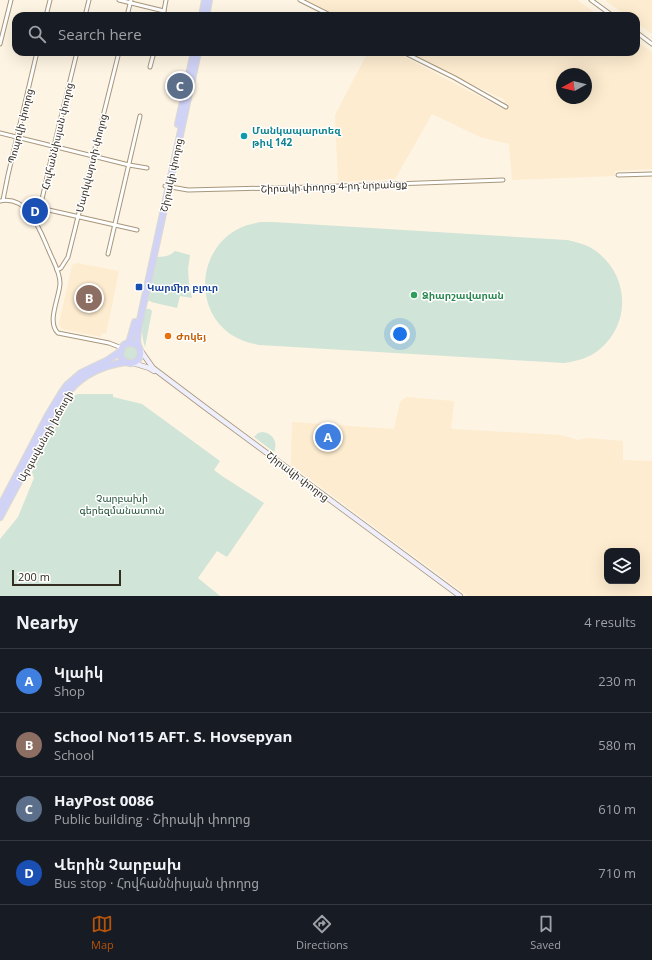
<!DOCTYPE html>
<meta charset="utf-8">
<style>
:root{--surface:#171b24;--page:#20242c;--text:#f1f3f6;--muted:#9ea1a6;--line:#363941;--accent:#b45309}
body{margin:0;font-family:"Open Sans","Noto Sans Armenian",sans-serif;background:var(--page);color:var(--text)}
.controls{position:absolute;right:12px;bottom:12px;display:grid;overflow:hidden;border-radius:8px;box-shadow:0 4px 16px #0002}
.controls button{width:36px;height:36px;display:grid;place-items:center;padding:0;border:0;border-bottom:1px solid var(--line);background:var(--surface);color:var(--text);font:20px sans-serif}
.compass{position:absolute;left:556px;top:68px;width:36px;height:36px;border-radius:50%;background:var(--surface);box-shadow:0 4px 16px #0002;rotate:262deg}
.scale{position:absolute;left:12px;bottom:10px;width:109px;box-sizing:border-box;padding-left:4px;border:2px solid #342d22;border-top:0;font-size:11px;line-height:14px;white-space:nowrap;color:#342d22;-webkit-text-stroke:3px #fff;paint-order:stroke}
.you{position:absolute;left:400px;top:334px;width:14px;height:14px;margin:-10px;border:3px solid #fff;border-radius:50%;background:#1a73e8;box-shadow:0 0 0 6px #1a73e833}
.badge{display:grid;place-items:center;width:26px;height:26px;border-radius:50%;background:var(--accent);color:#fff;font-size:13px;font-weight:700}
.pin{position:absolute;translate:-50% -50%;border:2px solid #fff;box-shadow:0 1px 4px #0006}
.list{margin:0;padding:0;list-style:none}
h2{display:flex;justify-content:space-between;align-items:center;height:52px;margin:0;padding:0 16px;font-size:17px}
h2 small{font-size:13px;font-weight:400;color:var(--muted)}
.list li{display:grid;grid-template-columns:26px 1fr auto;gap:12px;align-items:center;box-sizing:border-box;height:64px;padding:0 16px;border-top:1px solid var(--line)}
.list b{display:block;font-size:15px;white-space:nowrap}
.list p{margin:0;font-size:13px;white-space:nowrap;color:var(--muted)}
.list em{font-size:13px;font-style:normal;color:var(--muted)}
.icon{flex:none;width:22px;height:22px;fill:none;stroke:currentColor;stroke-width:2;stroke-linecap:round;stroke-linejoin:round}
.map{position:relative;flex:none;width:652px;height:596px;overflow:hidden}
.search{position:absolute;background:var(--surface);box-shadow:0 4px 16px #0002;left:12px;right:12px;top:12px;height:44px;display:flex;align-items:center;gap:10px;box-sizing:border-box;padding:0 14px;border-radius:12px;color:var(--muted);font-size:15px}
.sheet{height:308px;background:var(--surface)}
nav{display:flex;justify-content:space-around;align-items:center;box-sizing:border-box;height:56px;border-top:1px solid var(--line);background:var(--surface);font-size:11px;color:var(--muted)}
nav a{display:grid;justify-items:center;gap:2px}
nav .on{color:var(--accent)}
.map>svg:first-child{display:block}
.built{fill:#fdeccf;fill-rule:evenodd}
.green{fill:#d0e4d7}
.lines{fill:none;stroke-linecap:round;stroke-linejoin:round}
.minor-casing{stroke:#a7977c;stroke-width:5}
.secondary-casing{stroke:#a7977c;stroke-width:6}
.trunk-casing{stroke:#dad9d7;stroke-width:8}
.minor{stroke:#fff;stroke-width:3}
.secondary{stroke:#eeeefc;stroke-width:4.5}
.trunk{stroke:#d0d2f6;stroke-width:5.5}
.culture-dot{fill:#0f9aa8;stroke:#fff;stroke-width:1.5}
.transit-dot{fill:#1a4fb4;stroke:#fff;stroke-width:1.5}
.leisure-dot{fill:#2e9e5b;stroke:#fff;stroke-width:1.5}
.food-dot{fill:#e8710a;stroke:#fff;stroke-width:1.5}
.labels{text-anchor:middle;stroke-width:3;stroke-linejoin:round;paint-order:stroke}
.street-label{font-size:10px;fill:#342d22;stroke:#fff}
.culture-label{font-size:10px;font-weight:bold;fill:#0d838f;stroke:#fff;text-anchor:start}
.transit-label{font-size:10px;font-weight:bold;fill:#164399;stroke:#fff;text-anchor:start}
.leisure-label{font-size:10px;font-weight:bold;fill:#27864d;stroke:#fff;text-anchor:start}
.food-label{font-size:10px;font-weight:bold;fill:#c56008;stroke:#fff;text-anchor:start}
.park-label{font-size:10px;fill:#215136;stroke:#fff}
</style>
<div class="map">
<svg width="652" height="596" viewBox="0 0 652 596">
<rect width="100%" height="100%" fill="#fef4e3"/>
<g class="built">
<polygon points="306,0 577,0 600,16 338,16"/>
<polygon points="607,0 652,0 652,34 636,22 636,16 627,16 606,1"/>
<path d="M636,41L652,52V169L615,171V176L512,180L509,144L480,137L432,114L395,179L338,182L335,115L368,52H395L501,108L505,100L405,52H636ZM562,74H586V98H562Z"/>
<polygon points="77,263 119,271 106,334 102,333 101,337 62,329 59,324 72,265"/>
<path d="M406,397L453,401L454,402L451,428L452,429L561,435L578,440L588,438L623,441V460L652,461V596H468L291,465L292,422L394,429L400,402ZM607,551H637V581H607Z"/>
</g>
<g class="green">
<path d="M260,222H273L567,240C576,242 585,244 593,249C628,272 633,321 600,349C590,358 577,361 564,363L259,345C249,343 239,340 230,334C194,308 198,252 236,230C244,225 252,224 260,222Z"/>
<path d="M175,251L190,255L188,269L189,283L192,298L180,296L177,308L151,302V301H149V302L148,300L157,257C164,257 170,256 175,251Z"/>
<path d="M146,309H150L152,311L145,347C140,332 142,324 146,309Z"/>
<circle cx="130" cy="353" r="7"/>
<polygon points="78,394 113,394 113,397 142,404 220,461 214,470 222,476 264,503 227,557 217,551 198,578 220,596 0,596 0,539 18,517 34,478 32,472 56,426 75,395"/>
<path d="M262,432C273,433 278,442 274,452L254,437L258,433Z"/>
</g>
<g class="lines">
<g class="minor-casing">
<g id="minor">
<polyline points="119,0 164,11"/>
<polyline points="300,0 332,16"/>
<polyline points="591,0 613,16"/>
<polyline points="46,16 50,0"/>
<polyline points="85,16 89,0"/>
<polyline points="127,16 131,0"/>
<polyline points="163,16 166,0"/>
<polyline points="636,32 652,44"/>
<polyline points="0,44 11,0"/>
<polyline points="403,52 455,78 506,107"/>
<polyline points="150,67 154,52"/>
<polyline points="0,133 129,165 147,168"/>
<polyline points="618,175 652,174"/>
<polyline points="165,186 188,190 313,187 503,180"/>
<polyline points="3,200 8,175 37,52"/>
<path d="M0,201C29,195 40,231 49,251C53,261 60,272 60,283C60,296 46,322 58,333L109,343L122,348"/>
<polyline points="40,208 137,230"/>
<polyline points="34,218 40,208 54,146 77,52"/>
<polyline points="108,254 140,116"/>
<polyline points="57,270 61,268 68,257 119,52"/>
</g>
</g>
<g class="secondary-casing">
<g id="secondary">
<polyline points="141,351 153,368 206,408 460,596"/>
<polyline points="133,363 149,368 154,371"/>
</g>
</g>
<g class="trunk-casing">
<g id="trunk">
<polyline points="202,16 205,0"/>
<polyline points="206,16 209,0"/>
<polyline points="178,124 194,52"/>
<polyline points="129,343 135,322"/>
<path d="M138,346C121,334 113,361 129,363C136,364 142,357 140,351C140,348 138,347 138,345C136,340 138,334 138,329L198,52"/>
<polyline points="0,507 48,415 62,392 67,385 81,373 108,360 121,351"/>
<path d="M0,517L60,405C63,400 66,394 70,390C84,374 105,365 126,362"/>
</g>
</g>
<use href="#minor" class="minor"/>
<use href="#secondary" class="secondary"/>
<use href="#trunk" class="trunk"/>
</g>
<circle class="culture-dot" cx="244" cy="136" r="4"/>
<rect class="transit-dot" x="135" y="283" width="8" height="8" rx="2"/>
<circle class="leisure-dot" cx="414" cy="295" r="4"/>
<circle class="food-dot" cx="168" cy="336" r="4"/>
<g class="labels">
<g class="street-label">
<text transform="translate(20 126) rotate(-76)" y="4">Պոպովի փողոց</text>
<text transform="translate(57 136) rotate(-77)" y="4">Հովհաննիսյան փողոց</text>
<text transform="translate(91 163) rotate(-76)" y="4">Մարկվարտի փողոց</text>
<text transform="translate(171 175) rotate(-78)" y="4">Շիրակի փողոց</text>
<text transform="translate(334 186) rotate(-2)" y="4">Շիրակի փողոց 4-րդ նրբանցք</text>
<text transform="translate(45 436) rotate(-61)" y="4">Արգավանդի խճուղի</text>
<text transform="translate(298 476) rotate(37)" y="4">Շիրակի փողոց</text>
</g>
<g class="culture-label">
<text x="252" y="134">Մանկապարտեզ<tspan x="252" dy="12">թիվ 142</tspan></text>
</g>
<g class="transit-label">
<text x="147" y="291">Կարմիր բլուր</text>
</g>
<g class="leisure-label">
<text x="422" y="299">Ձիարշավարան</text>
</g>
<g class="food-label">
<text x="176" y="340">Ժոկեյ</text>
</g>
<g class="park-label">
<text x="122" y="502">Չարբախի<tspan x="122" dy="12">գերեզմանատուն</tspan></text>
</g>
</g>
</svg>
<div class="controls">
<button><svg class="icon" aria-label="layers" viewBox="0 0 24 24"><path d="M12 4l9 5-9 5-9-5zM3 14l9 5 9-5"/></svg></button>
</div>
<svg class="compass" viewBox="-18 -18 36 36"><path d="M0-13l5 13h-10z" fill="#e53935"/><path d="M0 13l5-13h-10z" fill="#9ea1a6"/></svg>
<div class="scale">200 m</div>
<div class="you"></div>
<div class="pin badge" style="left:328px;top:437px;background:#3f7fe0">A</div>
<div class="pin badge" style="left:89px;top:298px;background:#8d6e63">B</div>
<div class="pin badge" style="left:180px;top:86px;background:#5c6f8a">C</div>
<div class="pin badge" style="left:35px;top:211px;background:#1a4fb4">D</div>
<div class="search"><svg class="icon" aria-label="search" viewBox="0 0 24 24"><circle cx="10" cy="10" r="6"/><path d="M15 15l6 6"/></svg>Search here</div>
</div>
<section class="sheet">
<h2>Nearby<small>4 results</small></h2>
<ul class="list">
<li><span class="badge" style="background:#3f7fe0">A</span><div><b>Կլաիկ</b><p>Shop</p></div><em>230 m</em></li>
<li><span class="badge" style="background:#8d6e63">B</span><div><b>School No115 AFT. S. Hovsepyan</b><p>School</p></div><em>580 m</em></li>
<li><span class="badge" style="background:#5c6f8a">C</span><div><b>HayPost 0086</b><p>Public building · Շիրակի փողոց</p></div><em>610 m</em></li>
<li><span class="badge" style="background:#1a4fb4">D</span><div><b>Վերին Չարբախ</b><p>Bus stop · Հովհաննիսյան փողոց</p></div><em>710 m</em></li>
</ul>
</section>
<nav>
<a class="on"><svg class="icon" aria-label="map" viewBox="0 0 24 24"><path d="M3 6l6-2 6 2 6-2v14l-6 2-6-2-6 2zM9 4v14M15 6v14"/></svg>Map</a>
<a><svg class="icon" aria-label="directions" viewBox="0 0 24 24"><path d="M12 3l9 9-9 9-9-9zM9 14v-3h6M13 9l2 2-2 2"/></svg>Directions</a>
<a><svg class="icon" aria-label="saved" viewBox="0 0 24 24"><path d="M7 4h10v16l-5-4-5 4z"/></svg>Saved</a>
</nav>
